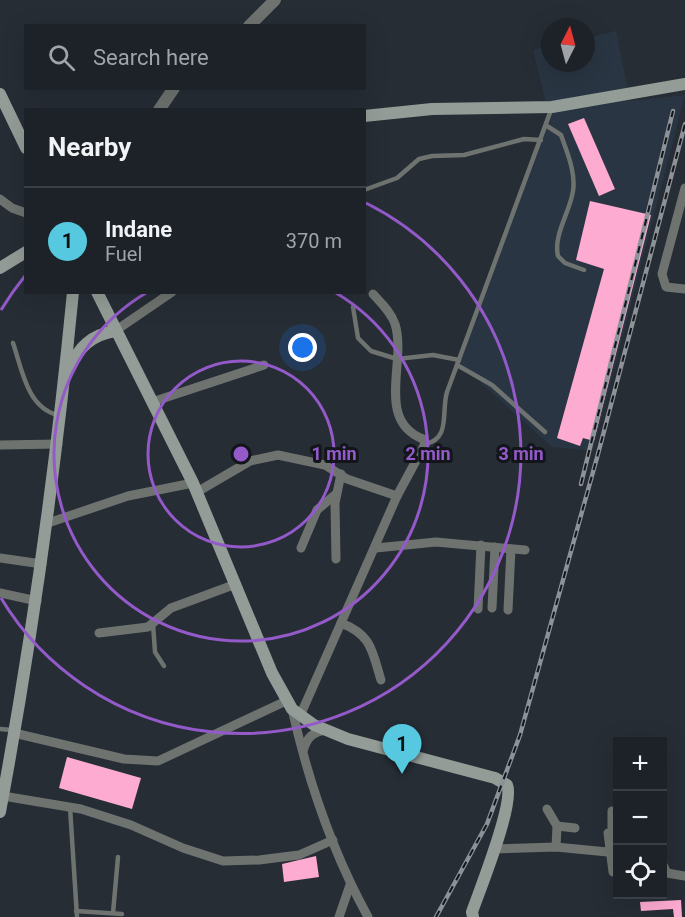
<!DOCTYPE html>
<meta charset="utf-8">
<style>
:root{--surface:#1c2228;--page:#292f34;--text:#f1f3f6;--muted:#a0a4a8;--line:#3a3f45;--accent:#56c9e0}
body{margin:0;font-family:Roboto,sans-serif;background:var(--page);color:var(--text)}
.controls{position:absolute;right:18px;bottom:18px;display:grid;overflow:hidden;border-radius:0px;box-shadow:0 6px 24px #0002}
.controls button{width:54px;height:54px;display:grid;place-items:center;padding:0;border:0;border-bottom:2px solid var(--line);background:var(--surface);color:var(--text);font:30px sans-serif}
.compass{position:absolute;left:541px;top:18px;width:54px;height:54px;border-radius:50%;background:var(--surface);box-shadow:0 6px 24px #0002;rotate:6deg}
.you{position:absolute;left:303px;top:348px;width:21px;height:21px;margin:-15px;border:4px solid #fff;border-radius:50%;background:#1a73e8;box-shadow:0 0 0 9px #1a73e833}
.badge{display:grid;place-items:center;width:39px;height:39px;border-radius:50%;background:var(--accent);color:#111;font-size:20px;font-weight:700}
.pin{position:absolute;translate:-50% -50px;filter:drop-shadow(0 2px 3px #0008)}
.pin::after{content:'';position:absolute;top:32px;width:21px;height:18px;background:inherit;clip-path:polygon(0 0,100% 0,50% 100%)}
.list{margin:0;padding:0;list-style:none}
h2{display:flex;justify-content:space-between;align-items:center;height:78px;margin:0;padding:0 24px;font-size:26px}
h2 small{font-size:20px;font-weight:400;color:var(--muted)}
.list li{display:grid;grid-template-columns:39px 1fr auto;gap:18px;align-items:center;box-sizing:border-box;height:108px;padding:0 24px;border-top:2px solid var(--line)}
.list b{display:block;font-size:22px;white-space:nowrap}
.list p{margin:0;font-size:20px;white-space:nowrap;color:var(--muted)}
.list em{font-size:20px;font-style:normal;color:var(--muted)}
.icon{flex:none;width:33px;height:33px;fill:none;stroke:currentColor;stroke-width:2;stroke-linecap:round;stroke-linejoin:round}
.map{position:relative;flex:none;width:685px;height:917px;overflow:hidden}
.search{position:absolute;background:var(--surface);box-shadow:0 6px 24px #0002;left:24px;top:24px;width:342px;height:66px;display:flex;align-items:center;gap:15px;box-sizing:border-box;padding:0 21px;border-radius:0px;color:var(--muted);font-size:22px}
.panel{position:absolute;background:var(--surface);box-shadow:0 6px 24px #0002;left:24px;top:108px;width:342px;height:186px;border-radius:0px}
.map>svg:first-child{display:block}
.built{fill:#293542}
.building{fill:#fdabd0}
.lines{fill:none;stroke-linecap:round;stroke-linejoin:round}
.service{stroke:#6e7370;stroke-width:4.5}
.minor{stroke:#6e7370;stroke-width:9}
.tertiary{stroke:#6e7370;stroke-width:12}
.secondary{stroke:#939c96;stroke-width:12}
.rail-casing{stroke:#8d9299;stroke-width:4.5}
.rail{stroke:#121519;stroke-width:2;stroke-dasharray:7;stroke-linecap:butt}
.ring{fill:none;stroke:#945aca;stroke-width:3}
.centre{fill:#945aca;stroke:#121519;stroke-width:3}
.ring-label{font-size:18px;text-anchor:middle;font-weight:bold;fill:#945aca;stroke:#121519;stroke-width:6;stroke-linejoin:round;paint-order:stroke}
</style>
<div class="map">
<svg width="685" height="917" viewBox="0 0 685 917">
<rect width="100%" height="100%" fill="#262d35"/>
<polygon class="built" points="616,31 630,101 685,95 593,451 552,447 457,361 548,111 533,50 550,46 550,63 586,63 586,38"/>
<g class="building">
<polygon points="584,118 615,189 599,196 568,124"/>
<polygon points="590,201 651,215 594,441 583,438 580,446 557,438 604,269 576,260"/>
<polygon points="67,757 141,778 132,809 59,788"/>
<polygon points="316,856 319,877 284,882 282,864"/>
<polygon points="681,900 682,917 674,917 673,909 641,911 640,902"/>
</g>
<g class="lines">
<g class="service">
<path d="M547,126L561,135C567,152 576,173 573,191C570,212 553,235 558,256L565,263L584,270"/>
<polyline points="364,190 397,178 419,159 432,156 464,155 524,139 541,140"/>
<polyline points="353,307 358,338 371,351 397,359 433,355 459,360"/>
<path d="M13,343C22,369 27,408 58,415"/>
<polyline points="457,365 492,385 545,432"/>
<path d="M425,444C451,439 441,412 447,392L551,110"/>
<polyline points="153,624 155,652 164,666"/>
<polyline points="0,729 12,730"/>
<polyline points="70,807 77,917"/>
<polyline points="76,911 122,914"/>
<polyline points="113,913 118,857"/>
</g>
<g class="minor">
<polyline points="685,188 662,274 666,287 685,289"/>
<polyline points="0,199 12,208 26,213"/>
<polyline points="115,331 172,292"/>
<polyline points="152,402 264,365"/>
<polyline points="0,445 58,444"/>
<polyline points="197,492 250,461 278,455 325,465 347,479 397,496"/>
<polyline points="48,523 128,496 193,483"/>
<polyline points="301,548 317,510 336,494"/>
<polyline points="376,548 436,542 525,550"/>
<polyline points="0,558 42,564"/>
<polyline points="336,559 335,503 341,474"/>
<polyline points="0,593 37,601"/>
<polyline points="492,608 495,547"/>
<polyline points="478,609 481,545"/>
<polyline points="508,610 511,549"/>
<path d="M341,623C372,635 372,651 381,680"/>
<polyline points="99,633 148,627 171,608 236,584"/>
<path d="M292,709C308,780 333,853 368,917"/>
<path d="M300,716L397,496L425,444L423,439C375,420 407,362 395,324C391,312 381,303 373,294"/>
<polyline points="14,733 124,759 158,761 286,701"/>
<path d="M303,751C307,738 311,733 325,730"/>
<polyline points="3,796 81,809 131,825 183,848 223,861 259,860 299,855 333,840"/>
<polyline points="547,809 557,826 556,847"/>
<polyline points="612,811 612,833 608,833 613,872"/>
<polyline points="557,826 575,828"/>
<polyline points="493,849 556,847 618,853"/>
<polyline points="662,863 667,873 685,876"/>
<polyline points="339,917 350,885"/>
</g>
<g class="tertiary">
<polyline points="249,26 275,0"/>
<polyline points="159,110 174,88"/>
</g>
<g class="secondary">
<polyline points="0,94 26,148"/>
<polyline points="364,116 432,109 552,107 685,84"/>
<polyline points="0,268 26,252"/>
<path d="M97,292L193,483L272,673L292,709L314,725L348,739L495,778L507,785C515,803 480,889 472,912L473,917"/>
<path d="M69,369C79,347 91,335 115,331"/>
<path d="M0,812C32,640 56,467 73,292"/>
</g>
<g class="rail-casing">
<g id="rail">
<polyline points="581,484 673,111"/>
<polyline points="436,917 487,824 520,735 598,454 685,124"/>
</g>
</g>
<use href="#rail" class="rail"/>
</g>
<g class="ring">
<circle cx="241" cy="454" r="93"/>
<path d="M336 293A187 187 0 1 1 146 293"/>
<path d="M1 310A280 280 0 0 1 25 276M366 203A280 280 0 1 1 1 598"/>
</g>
<circle cx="241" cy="454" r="9" class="centre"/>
<g class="ring-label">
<text x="334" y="460">1 min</text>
<text x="428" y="460">2 min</text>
<text x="521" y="460">3 min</text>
</g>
</svg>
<div class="controls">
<button>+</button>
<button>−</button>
<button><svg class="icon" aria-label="locate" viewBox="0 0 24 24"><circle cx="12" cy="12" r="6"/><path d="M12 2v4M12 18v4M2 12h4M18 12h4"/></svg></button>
</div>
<svg class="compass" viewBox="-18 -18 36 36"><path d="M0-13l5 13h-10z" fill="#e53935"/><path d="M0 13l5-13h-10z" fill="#a0a4a8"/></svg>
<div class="you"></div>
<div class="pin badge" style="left:402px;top:774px">1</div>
<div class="search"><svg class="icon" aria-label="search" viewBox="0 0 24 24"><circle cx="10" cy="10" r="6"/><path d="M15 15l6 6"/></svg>Search here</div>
<section class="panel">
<h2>Nearby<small></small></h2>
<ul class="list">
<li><span class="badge">1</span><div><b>Indane</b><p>Fuel</p></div><em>370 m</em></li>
</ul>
</section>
</div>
